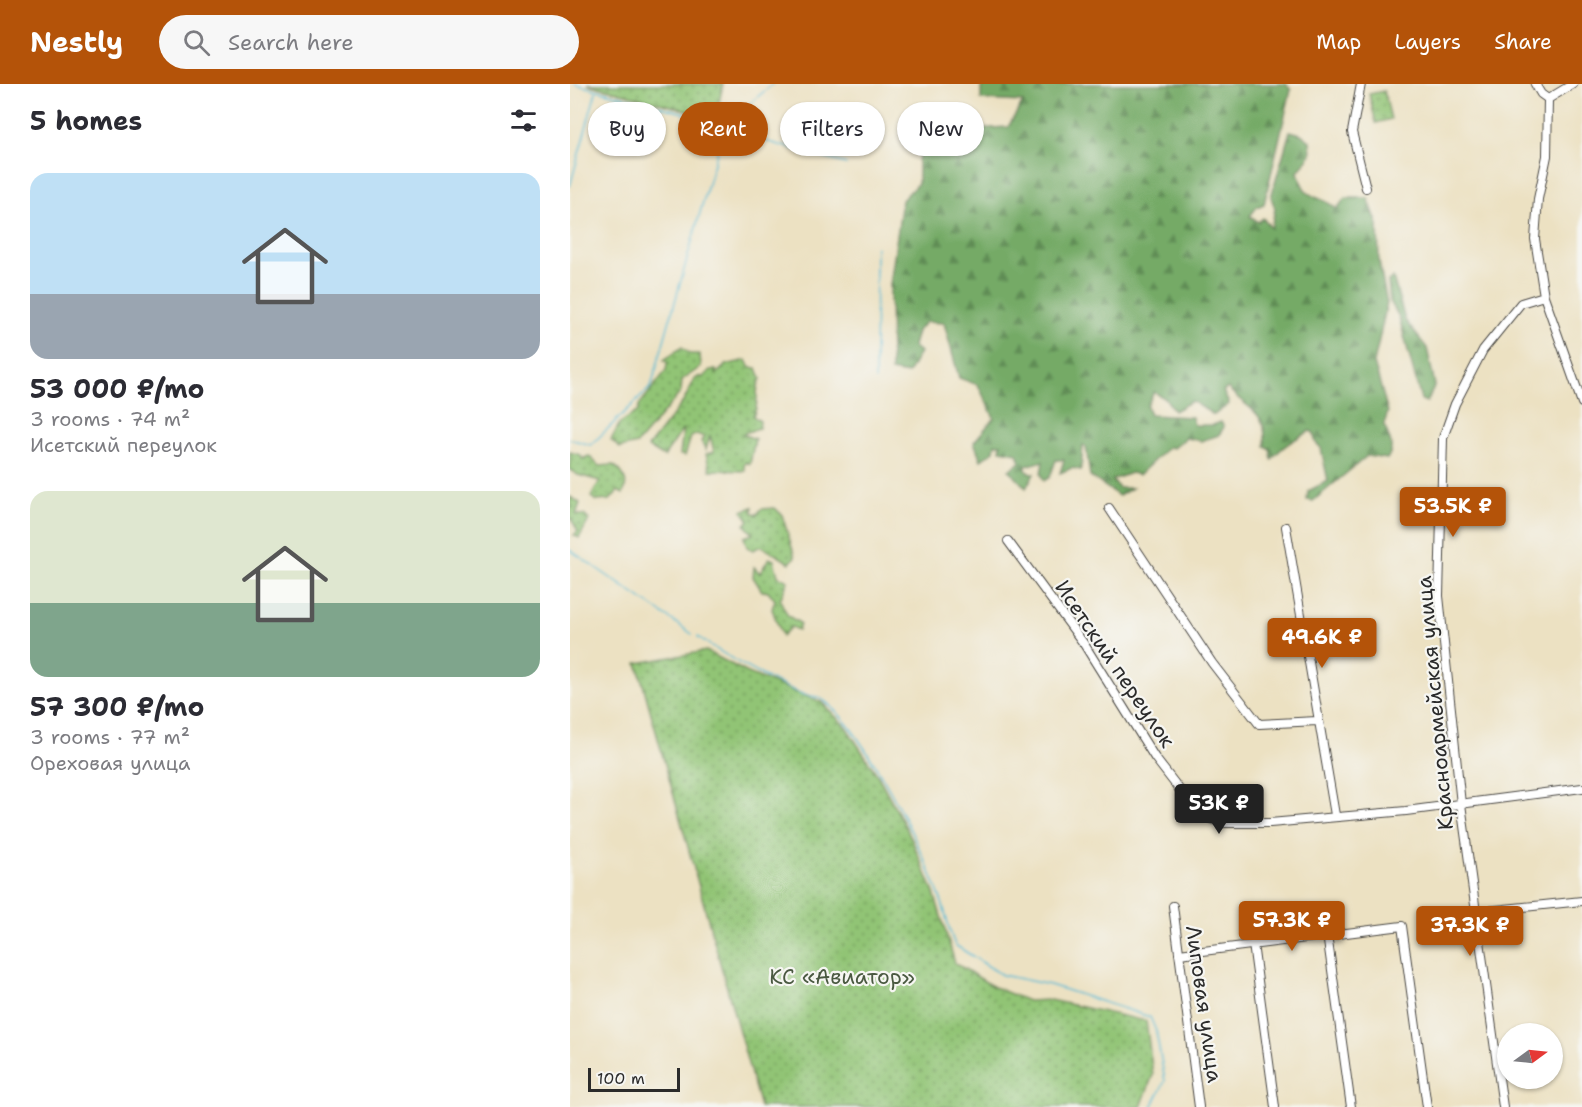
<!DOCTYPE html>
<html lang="en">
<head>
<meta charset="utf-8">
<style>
  :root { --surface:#fff; --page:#f7f7f7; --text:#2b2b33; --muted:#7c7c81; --accent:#b45309 }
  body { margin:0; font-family:"Shantell Sans",sans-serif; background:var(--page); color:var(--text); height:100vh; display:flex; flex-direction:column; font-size:22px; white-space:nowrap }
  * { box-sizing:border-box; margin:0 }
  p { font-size:20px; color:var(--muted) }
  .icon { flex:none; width:33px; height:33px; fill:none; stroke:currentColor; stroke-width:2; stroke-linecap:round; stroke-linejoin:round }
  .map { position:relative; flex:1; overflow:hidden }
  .drawer { display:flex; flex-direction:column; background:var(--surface); width:570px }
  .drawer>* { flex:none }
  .top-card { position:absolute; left:18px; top:18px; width:570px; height:54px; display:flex; gap:12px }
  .needle { width:39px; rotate:75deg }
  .buttons { position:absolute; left:927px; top:939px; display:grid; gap:12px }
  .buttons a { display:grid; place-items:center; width:66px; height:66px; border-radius:50%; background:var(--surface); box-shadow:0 2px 4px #0004; font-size:30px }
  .scale { position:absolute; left:18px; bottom:15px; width:92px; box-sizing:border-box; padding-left:6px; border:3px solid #2b2b2b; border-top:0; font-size:16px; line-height:21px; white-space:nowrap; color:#2b2b2b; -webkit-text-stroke:4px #f6f6f2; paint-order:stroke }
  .price { position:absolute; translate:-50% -51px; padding:0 14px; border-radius:6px; background:var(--accent); color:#fff; font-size:20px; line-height:39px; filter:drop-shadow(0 2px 3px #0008) }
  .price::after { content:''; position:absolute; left:50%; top:36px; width:18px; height:14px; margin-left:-9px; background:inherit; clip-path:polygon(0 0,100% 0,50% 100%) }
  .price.active { background:#222; color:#fff }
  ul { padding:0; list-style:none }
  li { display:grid; align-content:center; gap:12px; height:318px; padding:0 30px }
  li span { display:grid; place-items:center; height:186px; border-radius:18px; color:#555 }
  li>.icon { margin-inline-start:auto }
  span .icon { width:108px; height:108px; fill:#fffc; stroke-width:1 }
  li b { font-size:26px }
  h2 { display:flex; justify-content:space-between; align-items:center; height:72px; padding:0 30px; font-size:26px }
  .tag { padding:0 21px; border-radius:27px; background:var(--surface); box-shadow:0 2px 4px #0004; font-size:21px; line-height:54px }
  .tag.active { background:var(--accent); color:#fff }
  header { display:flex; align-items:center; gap:36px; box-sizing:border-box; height:84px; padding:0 30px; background:var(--accent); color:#fff }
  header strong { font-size:28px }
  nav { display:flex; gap:33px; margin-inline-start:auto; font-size:21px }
  .search { width:420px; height:54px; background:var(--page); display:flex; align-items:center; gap:15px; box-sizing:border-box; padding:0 21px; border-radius:33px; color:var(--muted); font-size:22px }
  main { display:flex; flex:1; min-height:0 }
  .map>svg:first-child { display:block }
  .grass { fill:url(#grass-dots); stroke:#5e7850; stroke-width:1.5 }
  .forest { fill:url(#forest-firs); stroke:#506a48; stroke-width:1.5 }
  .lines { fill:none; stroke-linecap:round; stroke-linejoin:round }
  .stream { stroke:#56bad5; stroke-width:1.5 }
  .minor-casing { stroke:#484642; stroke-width:10 }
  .minor { stroke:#fff; stroke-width:8 }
  .labels { text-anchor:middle; stroke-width:4.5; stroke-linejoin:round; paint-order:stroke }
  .street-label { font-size:21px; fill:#2b2b2b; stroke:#f6f6f2 }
  .park-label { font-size:21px; fill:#4a5941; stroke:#f6f6f2 }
</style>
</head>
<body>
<header>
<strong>Nestly</strong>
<div class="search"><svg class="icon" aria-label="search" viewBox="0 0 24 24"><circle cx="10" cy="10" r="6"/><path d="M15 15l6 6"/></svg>Search here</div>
<nav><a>Map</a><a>Layers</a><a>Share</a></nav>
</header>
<main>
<section class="drawer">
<h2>5 homes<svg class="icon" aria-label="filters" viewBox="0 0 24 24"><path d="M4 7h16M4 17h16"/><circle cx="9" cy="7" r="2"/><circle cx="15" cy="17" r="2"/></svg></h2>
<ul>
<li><span style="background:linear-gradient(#bfe0f5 65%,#9aa5b1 0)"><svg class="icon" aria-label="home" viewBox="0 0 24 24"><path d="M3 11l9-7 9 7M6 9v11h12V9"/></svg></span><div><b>53 000 ₽/mo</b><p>3 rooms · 74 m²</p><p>Исетский переулок</p></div></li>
<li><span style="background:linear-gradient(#dfe7d0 60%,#7fa58c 0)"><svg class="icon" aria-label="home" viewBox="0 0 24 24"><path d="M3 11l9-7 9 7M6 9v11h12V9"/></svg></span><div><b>57 300 ₽/mo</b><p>3 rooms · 77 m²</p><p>Ореховая улица</p></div></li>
</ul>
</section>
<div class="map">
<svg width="1012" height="1023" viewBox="0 0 1012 1023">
  <defs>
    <pattern id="grass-dots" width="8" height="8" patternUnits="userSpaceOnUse" patternTransform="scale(1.5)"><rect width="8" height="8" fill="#91c475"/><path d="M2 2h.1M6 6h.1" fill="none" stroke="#779f60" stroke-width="1.8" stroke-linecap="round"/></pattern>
    <pattern id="forest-firs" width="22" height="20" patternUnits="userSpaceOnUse" patternTransform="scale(1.5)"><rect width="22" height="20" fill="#74aa66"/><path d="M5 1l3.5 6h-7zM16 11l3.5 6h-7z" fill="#5f8b54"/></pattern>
  </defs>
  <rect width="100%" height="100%" fill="#f6f6f2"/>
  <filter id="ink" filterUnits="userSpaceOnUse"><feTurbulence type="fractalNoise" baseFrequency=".0167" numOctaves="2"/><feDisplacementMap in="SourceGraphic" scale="12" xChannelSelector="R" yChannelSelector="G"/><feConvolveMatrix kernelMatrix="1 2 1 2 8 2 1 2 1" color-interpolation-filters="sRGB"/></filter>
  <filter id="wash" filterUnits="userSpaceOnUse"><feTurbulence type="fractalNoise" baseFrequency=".008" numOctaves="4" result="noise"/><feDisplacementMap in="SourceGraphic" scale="24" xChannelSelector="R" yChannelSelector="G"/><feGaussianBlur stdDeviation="1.35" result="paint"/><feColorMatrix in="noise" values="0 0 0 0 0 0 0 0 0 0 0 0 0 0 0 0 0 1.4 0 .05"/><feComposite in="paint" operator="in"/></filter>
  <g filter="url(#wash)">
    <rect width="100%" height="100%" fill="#ece1c2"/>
    <path class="grass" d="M17,0H153L146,34Z
      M814,7L821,35L806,39L799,10Z
      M112,263L120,270H130L131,283L112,296L111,308L67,360L50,364L41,356L50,339L68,327L69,321L96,287L97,278L94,276Z
      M176,276L180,284H187L191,295C183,306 191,320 183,332L190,337L189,344L172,350L185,355L180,380L176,378L174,381L175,387L140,386L136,370L144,368L140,351L136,366L131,357L134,353L127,350L121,353L115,372L110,371L113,345L94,373L78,363L113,318L125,295L130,292L132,294L140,286H146V290L156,281Z
      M0,368L11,371L12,375L19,372L29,382L43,381C54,388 59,398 53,410L48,407L40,416L27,417L21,413L30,397L8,391L0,386Z
      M0,413L10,419L6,431H14L19,436L9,454L4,451L8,447L0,433Z
      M183,423L182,428L187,431L191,425L205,424L212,431L225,473L220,479L191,462L183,466L177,463L174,453L183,450L175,441L179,436L172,427Z
      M199,474L204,476L208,492L218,497L210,516L218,532L230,539L228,546L221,543L212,552L202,525L205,516L199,508L192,507L183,493L184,483L190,489Z
      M136,567L178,589L251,618L276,643L308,692L339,749L364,809L385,879L424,903L458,917L480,916L576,937L583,991L571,1023H190L67,579Z"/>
    <path class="forest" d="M415,0H716L721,6L694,120L687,123L680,132L688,138L693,134L701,144L705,125L701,113L720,47L731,50L740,57L741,70L728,88C736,120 746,107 767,125L775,114H798L808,141L809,178L817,219L804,279L818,328L814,340C818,353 826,362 817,375L797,372L743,417L737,416L738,407L758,397L751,364L745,358L744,349L740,347C725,355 712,362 702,375L700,365L695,362C697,325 679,328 658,304L653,307L659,320L644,331L622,317L604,327L596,315L584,308L577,322L580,331L622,333L624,341H643L651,338L654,343L649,351L631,357L616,354L603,364L598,363L569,391L561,389L542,396L549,404H562L549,412L520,392L516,363L513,361L511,386L502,384L490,389L494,376H486L480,393L474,397L471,390L473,377L456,382V387L464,390L456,404L439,386L450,378L447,369L430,366L431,360H425L424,367L411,376L404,358L424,334L408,301L389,294L374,239L356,238L347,247L343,262L350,268L338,290L321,287L320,201L332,116L348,99V76L355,60L390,46L438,43L453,18L411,16V3Z
      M823,193L835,236L857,264L865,301L857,318L851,316L829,233L820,217L818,197Z"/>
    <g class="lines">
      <path class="stream" d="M5,0L155,40
        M153,45L276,80
        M0,102L26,8
        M305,296L306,163
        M0,355L21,361L81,303L155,40L203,0
        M0,466L122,550
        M128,553C161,576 195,594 232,610C238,612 245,612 250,614C292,639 352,766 370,813C376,828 378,845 385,861L432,891L480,901L580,933L586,947L595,997L582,1023"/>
    </g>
  </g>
  <g filter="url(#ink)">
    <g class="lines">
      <g class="minor-casing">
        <path id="minor" d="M791,0L782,48L796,104
          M965,0L971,10L978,15
          M1003,0L978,15L977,72L968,115L965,155L974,212L1012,319
          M539,424L642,579L689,640L747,637
          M716,443L765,731
          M438,457L514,560L585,674L609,705L630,728L641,735L653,739H700L836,727L1012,704
          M603,822L629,1023
          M906,828L1012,817
          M757,850L781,1023
          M683,860L705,1023
          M609,870L832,842L857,1023
          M933,1023L891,720L869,512L873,354L885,320L913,266L951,219L974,212"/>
      </g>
      <use href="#minor" class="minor"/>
    </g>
  </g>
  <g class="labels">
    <g class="street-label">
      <text transform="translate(545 580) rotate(56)" y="7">Исетский переулок</text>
      <text transform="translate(865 619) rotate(-95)" y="7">Красноармейская улица</text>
      <text transform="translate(634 920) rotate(82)" y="7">Липовая улица</text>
    </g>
    <g class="park-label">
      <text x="272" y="900">КС «Авиатор»</text>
    </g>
  </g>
</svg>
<div class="buttons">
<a><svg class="needle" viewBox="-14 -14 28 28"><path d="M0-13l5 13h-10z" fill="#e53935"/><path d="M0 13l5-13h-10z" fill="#7c7c81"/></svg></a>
</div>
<div class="scale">100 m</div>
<b class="price" style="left:883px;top:454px">53.5K ₽</b>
<b class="price" style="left:752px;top:585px">49.6K ₽</b>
<b class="price active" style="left:649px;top:751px">53K ₽</b>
<b class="price" style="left:722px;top:868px">57.3K ₽</b>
<b class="price" style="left:900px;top:873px">37.3K ₽</b>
<div class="top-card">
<a class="tag">Buy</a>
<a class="tag active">Rent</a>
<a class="tag">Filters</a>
<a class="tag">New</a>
</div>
</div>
</main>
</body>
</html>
